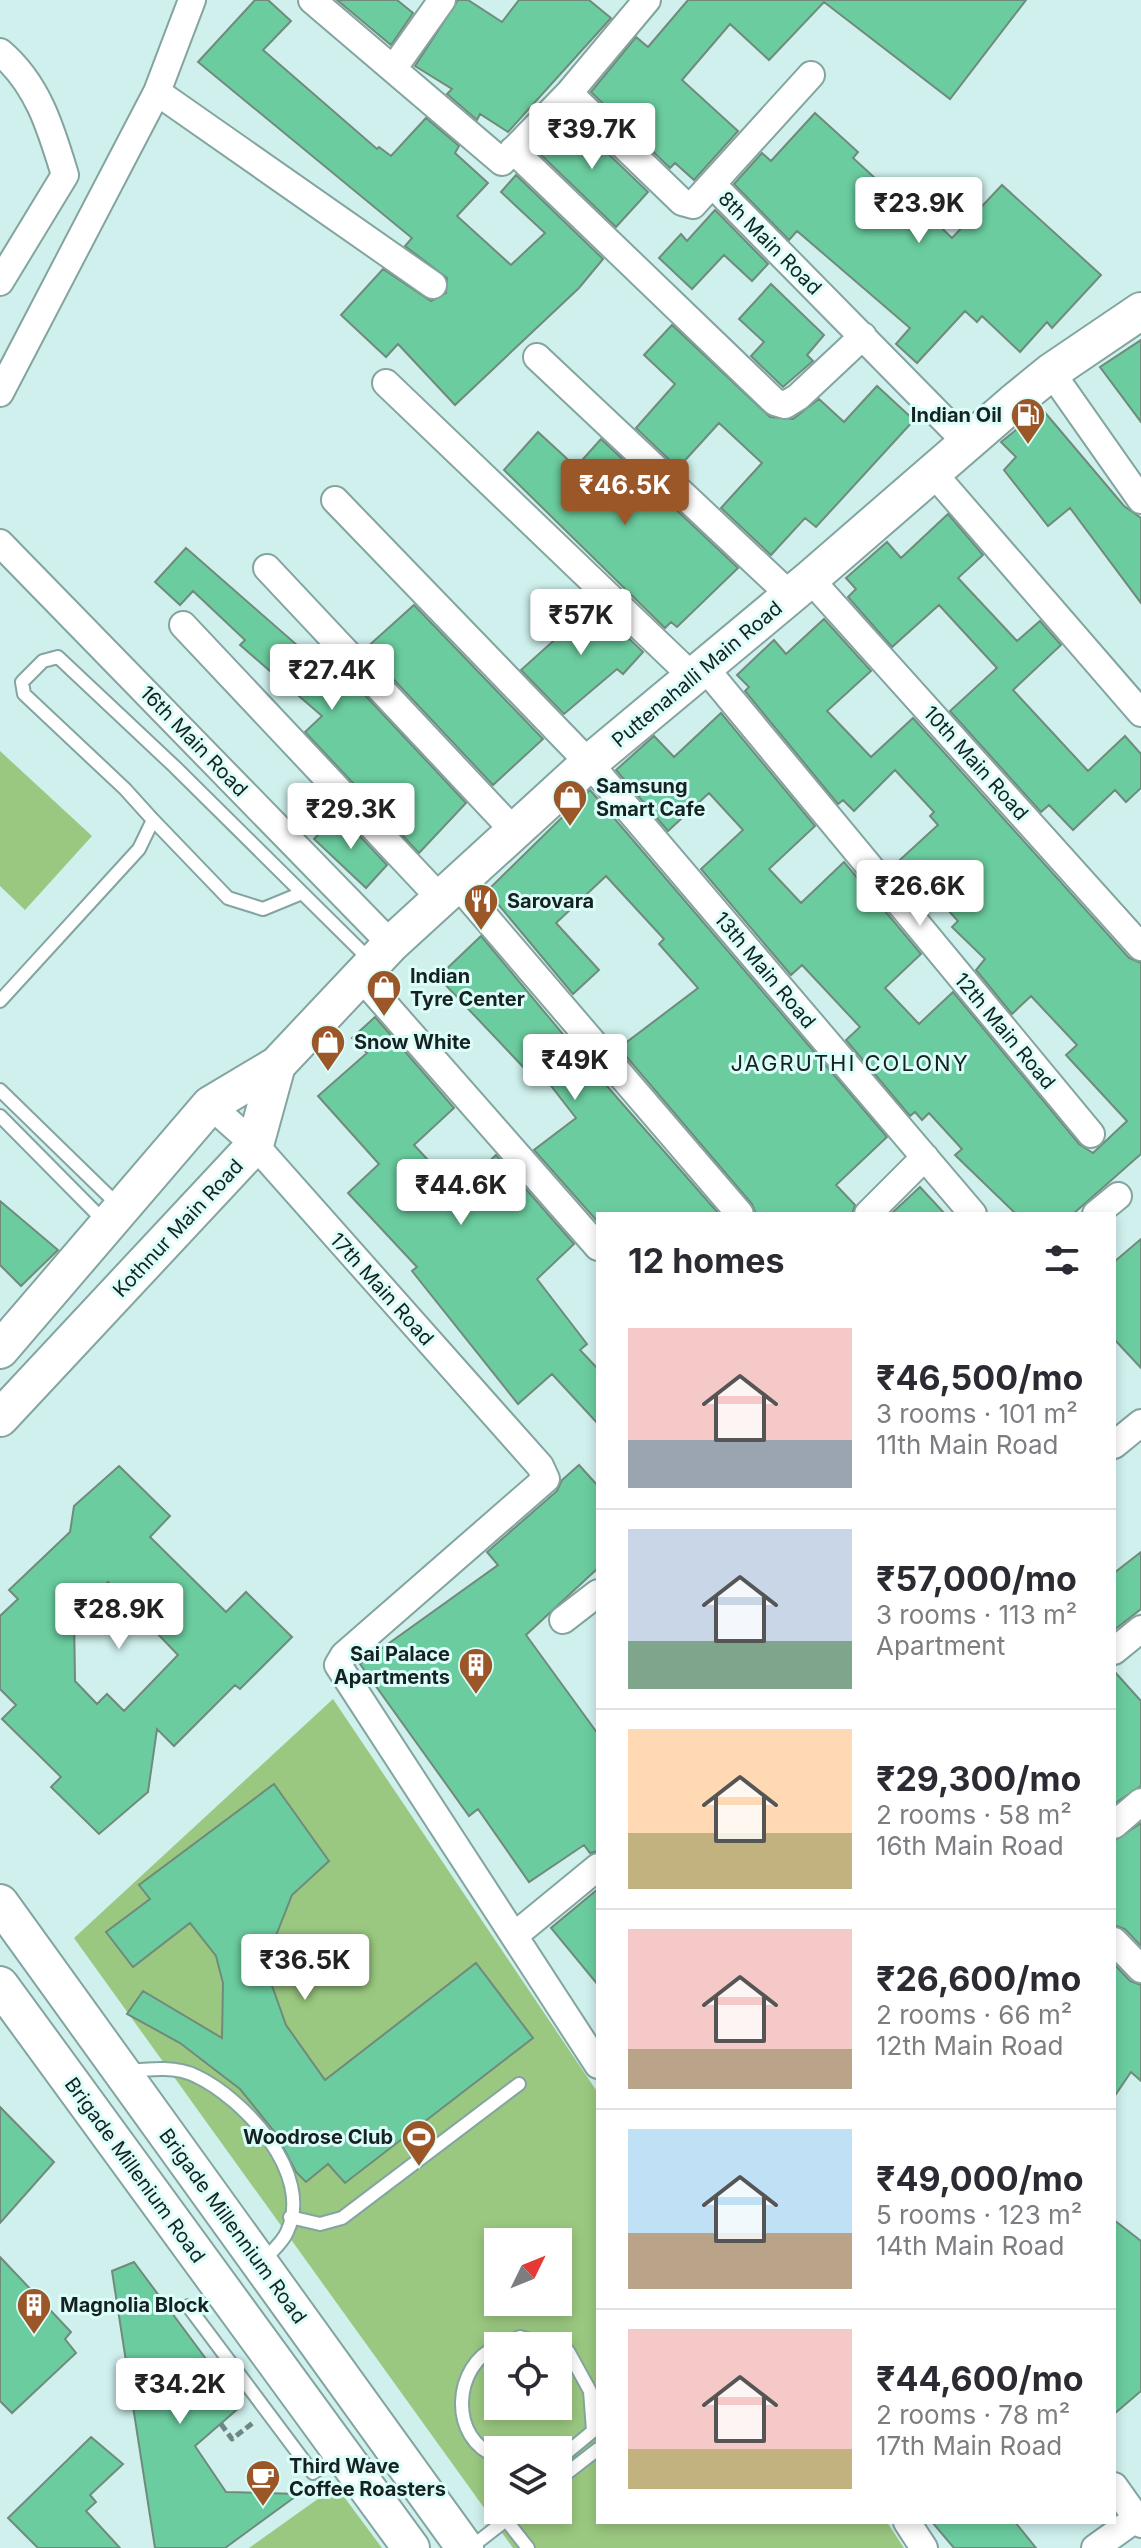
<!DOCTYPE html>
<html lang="en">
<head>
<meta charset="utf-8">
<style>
  :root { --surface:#fff; --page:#f7f7f7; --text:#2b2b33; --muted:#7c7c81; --line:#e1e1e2; --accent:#9b5728 }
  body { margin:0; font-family:Inter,sans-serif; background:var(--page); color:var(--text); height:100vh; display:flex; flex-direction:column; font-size:30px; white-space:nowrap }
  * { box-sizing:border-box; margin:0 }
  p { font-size:26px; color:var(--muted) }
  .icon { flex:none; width:44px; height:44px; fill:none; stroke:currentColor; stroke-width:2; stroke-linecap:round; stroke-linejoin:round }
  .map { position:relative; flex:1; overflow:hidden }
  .side { position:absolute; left:596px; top:1212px; width:520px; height:1312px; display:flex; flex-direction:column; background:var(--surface); border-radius:0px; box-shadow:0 4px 12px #0003 }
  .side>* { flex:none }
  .needle { width:52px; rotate:47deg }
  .fabs { position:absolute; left:484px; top:2228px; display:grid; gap:16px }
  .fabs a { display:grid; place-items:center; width:88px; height:88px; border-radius:0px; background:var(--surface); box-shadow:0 4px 12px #0003; font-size:40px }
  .price { position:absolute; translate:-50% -68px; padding:0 18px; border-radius:8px; background:#fff; color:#222; font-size:26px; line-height:52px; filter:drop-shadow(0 2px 4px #0008) }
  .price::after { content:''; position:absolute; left:50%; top:48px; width:24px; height:18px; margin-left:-12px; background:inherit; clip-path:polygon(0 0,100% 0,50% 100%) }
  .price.active { background:var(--accent); color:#fff }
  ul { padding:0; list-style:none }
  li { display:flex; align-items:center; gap:24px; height:200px; padding:0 32px }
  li+li { border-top:2px solid var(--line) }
  li span { display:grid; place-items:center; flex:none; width:224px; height:160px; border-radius:0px; color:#555 }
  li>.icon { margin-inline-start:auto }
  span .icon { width:96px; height:96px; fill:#fffc; stroke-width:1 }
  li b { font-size:34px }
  h2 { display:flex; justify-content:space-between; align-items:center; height:96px; padding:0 32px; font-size:34px }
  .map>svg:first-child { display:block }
  .green { fill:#9bc880; fill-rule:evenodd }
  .building { fill:#6bcd9f; stroke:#708a7c; stroke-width:2; fill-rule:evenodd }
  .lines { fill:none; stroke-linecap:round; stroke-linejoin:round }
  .lane-casing { stroke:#84a4a0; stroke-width:16 }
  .street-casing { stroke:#84a4a0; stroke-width:30 }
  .secondary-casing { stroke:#84a4a0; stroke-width:40 }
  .path { stroke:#6f8684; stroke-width:5; stroke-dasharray:8 4; stroke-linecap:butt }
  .lane { stroke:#fff; stroke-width:12 }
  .street { stroke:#fff; stroke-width:26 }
  .secondary { stroke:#fff; stroke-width:36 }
  .labels { text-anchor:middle; stroke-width:6; stroke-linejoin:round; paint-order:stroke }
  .street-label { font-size:20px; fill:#152221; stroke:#dcfefa }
  .poi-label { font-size:20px; font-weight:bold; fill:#152221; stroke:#dcfefa; text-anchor:start }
  .neighbourhood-label { font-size:22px; letter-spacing:2px; fill:#152221; stroke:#dcfefa }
</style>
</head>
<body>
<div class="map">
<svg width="1141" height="2548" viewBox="0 0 1141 2548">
  <rect width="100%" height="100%" fill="#cff0ed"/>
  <path class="green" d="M0,751L92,836L25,910L0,886Z
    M333,1699L598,2093V2522H887L904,2548H513L74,1938ZM498,2242H558V2302H498ZM498,2346H558V2406H498ZM498,2450H558V2510H498Z
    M336,2486L382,2548H249Z"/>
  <path class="building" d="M255,0H268L291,21L263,50L377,149L379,147L391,156L426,118L459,146L455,153L488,183L457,216L511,265L545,233L501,192L516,175L603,259L579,288L455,405L398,344L386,357L341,315L383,269L431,301L446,293L447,278L405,246L412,238L198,62Z
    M337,0H397L413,13L391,45Z
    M458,0H468L502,22L519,0H589L611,18L508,132L480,114L477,120L447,94L452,89L415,66Z
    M688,0H1026L950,99L824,2L769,60L730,24L682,80L738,131L694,180L675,163L670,168L591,92L636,37L648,47Z
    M815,113L858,152L853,158L923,222L929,216L952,238L1002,185L1101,275L1052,328L1047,322L1020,352L982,316L977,322L965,311L917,363L896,344L910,328L797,231L789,240L734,184L762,153L771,161Z
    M569,116L648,192L616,227L536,150Z
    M715,210L768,264L752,281L724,255L692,289L659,258L681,234L687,241Z
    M771,284L824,335L807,355L813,361L783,387L751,356L764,342L739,319Z
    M672,325L770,417L793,419L819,399L844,422L877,386L914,420L816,527L805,518L771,555L721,508L762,463L719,423L678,468L636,428L675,384L644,355Z
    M1141,340V422L1100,367Z
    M1042,409L1124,506L1141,518V603L1070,508L1048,526L1004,470L1016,457L1001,442Z
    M538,432L576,467L601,439L738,568L677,627L671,622L665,628L504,470Z
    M948,514L983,555L958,578L1017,641L1040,621L1061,645L1013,690L1088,771L1125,736L1141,754V788L1126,802L1115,790L1073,830L1049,805L1041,812L950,711L997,668L939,605L892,647L848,597L856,589L846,578L887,542L901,558Z
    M186,548L322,667L331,659L466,803L419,853L305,732L322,716L240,645L245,640L193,591L180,605L155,582Z
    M586,597L643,652L623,674L617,669L564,714L521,670L570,626L564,620Z
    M414,605L543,739L493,785L365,649Z
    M824,619L871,671L827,711L871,757L913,718L1129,958L1141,963V1154L1073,1214H1016L955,1155L962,1149L929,1113L922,1120L915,1112L910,1116L846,1040L860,1027L802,965L791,975L701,869L743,830L709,793L668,831L616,770L654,736L674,757L721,713L815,826L769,869L801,903L844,862L921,954L885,988L919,1024L953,992L1079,1144L1093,1153L1127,1121L1066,1055L1077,1045L1031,996L1012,1014L976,970L985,959L952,927L958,921L926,886L915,896L891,868L938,825L930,816L934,812L895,770L854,811L843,800L838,804L745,691L749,687L737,675L774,640L786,654Z
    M590,790L887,1137L836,1185L855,1205L852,1214H756L752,1204L619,1048L698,988L659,944L664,939L606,876L556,923L599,970L573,994L487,891Z
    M338,813L387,865L366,888L314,839Z
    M481,936L592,1069L719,1214H598V1222L534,1150L576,1118L534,1064L527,1071L438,977Z
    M375,1017L454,1108L414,1145L457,1191L496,1155L574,1244L537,1279L587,1344L580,1350L598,1369V1424L552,1374L518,1404L412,1271L417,1267L348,1193L379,1164L318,1096L367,1053L352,1038Z
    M920,1187L945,1214H891Z
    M0,1201L58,1250L21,1286L0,1265Z
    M1141,1239V1368L1114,1339V1262Z
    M579,1465L598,1486V1568L526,1635L598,1734V1851L590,1853L584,1845L529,1882L478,1809L469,1816L360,1664L498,1565L487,1552L557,1491L562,1480Z
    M119,1466L170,1516L150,1537L226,1612L246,1592L292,1637L240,1689L235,1685L174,1746L157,1729L148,1792L99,1834L51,1787L61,1777L2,1719L16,1705L0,1689V1616L18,1599L9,1590L70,1532L74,1506ZM108,1582L178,1655L124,1711L107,1694L97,1704L75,1681L74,1616Z
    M1141,1552V1609L1114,1630V1573Z
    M1114,1671L1141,1701V1786L1114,1804Z
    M274,1784L329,1861L292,1895L277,1933L270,1980L286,2025L325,2080L476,1963L533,2038L345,2183L328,2164L306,2182L296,2172L277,2135L240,2089L180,2043L127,2014L143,1991L222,2038L223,1983L216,1956L190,1923L133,1967L106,1932L150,1899L139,1885Z
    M1141,1823V1946L1125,1929L1114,1925V1841Z
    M598,1889V1985L551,1928Z
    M1114,1964L1130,1981L1141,1985V2081L1131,2072L1114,2097Z
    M0,2107L54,2162L0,2223Z
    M1114,2220L1141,2241V2391L1114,2414Z
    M0,2257L71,2332L65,2339L76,2353L12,2413L0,2401Z
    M134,2262L241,2406L195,2446L226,2492L299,2494L225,2548H155L112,2271Z
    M91,2437L123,2464L90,2495L96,2502L86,2511L120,2548H38L8,2518Z
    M932,2522H1015L1036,2548H954Z"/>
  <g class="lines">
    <g class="lane-casing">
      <path id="lane" d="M153,820L228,898L263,909L302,893
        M0,1001L139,849L153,820L125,789L24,694L22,682L43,661L58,657L175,767L371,961
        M0,1090L118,1205
        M0,1116L105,1222
        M129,2071C150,2069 176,2066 196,2076C243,2098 315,2174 287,2232C283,2242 271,2252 264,2260
        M290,2217L320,2224L342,2218L519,2084
        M188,2306L313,2473L339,2454
        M498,2346C452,2365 448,2440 498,2457
        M499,2346L520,2337L550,2346
        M558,2348L568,2351L590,2391L593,2431L558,2460
        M558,2480L598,2449
        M520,2510L506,2520L528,2548
        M470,2548L506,2520"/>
    </g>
    <g class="street-casing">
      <path id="street" d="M312,0L502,162L569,93L647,0
        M0,52C38,84 51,129 65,175L0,282
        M393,69L442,0
        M157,92L433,285
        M569,93L682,202L693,205L712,184L967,443
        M513,150L775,402L785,405L798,397L863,336
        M712,184L811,75
        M537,357L791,596
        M1051,372L1141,500
        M386,383L694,678
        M0,393L157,92L192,0
        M934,474L1141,713
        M335,500L589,763L973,1214
        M0,543L391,944
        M267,568L514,831
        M810,579L1141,947
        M183,625L440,898
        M705,668L1091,1134
        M457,884L740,1214
        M360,976L598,1247
        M210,1105L255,1145L540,1466L546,1479L344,1655L338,1665L598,2065
        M868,1214L925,1157
        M1096,1214L1118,1196
        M1114,1445L1141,1423
        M563,1620L598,1593
        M1114,1651L1141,1629
        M1114,1825L1141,1802
        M514,1936L598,1867
        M1114,1941L1141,1969
        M1114,2486L1141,2524
        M907,2522L924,2548
        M1095,2548L1141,2515"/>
    </g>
    <g class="secondary-casing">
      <path id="secondary" d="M0,1350L210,1105L277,1065L391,944L589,763L810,579L1013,403L1051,372L1141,311
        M0,1418L255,1145L277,1065
        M0,1903L465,2548
        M0,1985L411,2548"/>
    </g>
    <path class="path" d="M221,2424L232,2439L254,2422"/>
    <use href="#lane" class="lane"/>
    <use href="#street" class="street"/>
    <use href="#secondary" class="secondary"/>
  </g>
  <defs>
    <g id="fuel-pin" transform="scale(1.8)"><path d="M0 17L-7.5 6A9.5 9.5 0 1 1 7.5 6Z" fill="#9b5728" stroke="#dcfefa"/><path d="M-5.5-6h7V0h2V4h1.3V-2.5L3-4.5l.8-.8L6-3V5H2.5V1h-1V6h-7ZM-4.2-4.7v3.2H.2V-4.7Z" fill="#fff"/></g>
    <g id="shop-pin" transform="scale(1.8)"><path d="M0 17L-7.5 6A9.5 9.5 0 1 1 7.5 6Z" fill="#9b5728" stroke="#dcfefa"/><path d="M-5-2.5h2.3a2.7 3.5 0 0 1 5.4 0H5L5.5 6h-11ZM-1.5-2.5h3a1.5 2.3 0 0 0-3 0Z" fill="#fff"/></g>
    <g id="restaurant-pin" transform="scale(1.8)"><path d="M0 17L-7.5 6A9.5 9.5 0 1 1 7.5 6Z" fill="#9b5728" stroke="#dcfefa"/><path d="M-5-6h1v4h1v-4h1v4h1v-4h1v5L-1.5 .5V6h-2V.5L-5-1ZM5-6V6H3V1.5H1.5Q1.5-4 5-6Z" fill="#fff"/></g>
    <g id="building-pin" transform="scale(1.8)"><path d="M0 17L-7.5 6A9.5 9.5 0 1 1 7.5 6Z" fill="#9b5728" stroke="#dcfefa"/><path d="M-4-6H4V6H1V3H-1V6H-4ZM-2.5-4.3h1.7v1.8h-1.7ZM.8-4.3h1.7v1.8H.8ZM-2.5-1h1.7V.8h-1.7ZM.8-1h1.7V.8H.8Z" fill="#fff"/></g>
    <g id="stadium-pin" transform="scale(1.8)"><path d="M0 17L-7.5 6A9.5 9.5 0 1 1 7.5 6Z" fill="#9b5728" stroke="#dcfefa"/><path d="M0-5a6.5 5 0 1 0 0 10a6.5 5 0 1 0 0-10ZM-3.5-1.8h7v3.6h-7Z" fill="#fff"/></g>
    <g id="cafe-pin" transform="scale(1.8)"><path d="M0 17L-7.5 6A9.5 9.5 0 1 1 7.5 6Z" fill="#9b5728" stroke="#dcfefa"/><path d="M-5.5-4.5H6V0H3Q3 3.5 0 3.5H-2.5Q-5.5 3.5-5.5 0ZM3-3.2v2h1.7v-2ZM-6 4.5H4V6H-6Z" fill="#fff"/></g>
  </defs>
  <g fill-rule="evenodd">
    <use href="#fuel-pin" x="1028" y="415"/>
    <use href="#shop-pin" x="570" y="797"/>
    <use href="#restaurant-pin" x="481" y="901"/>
    <use href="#shop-pin" x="384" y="987"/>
    <use href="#shop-pin" x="328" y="1042"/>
    <use href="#building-pin" x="476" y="1665"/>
    <use href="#stadium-pin" x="419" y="2137"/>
    <use href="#building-pin" x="34" y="2305"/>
    <use href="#cafe-pin" x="263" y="2477"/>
  </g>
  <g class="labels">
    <g class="street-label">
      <text transform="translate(770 243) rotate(45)" y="7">8th Main Road</text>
      <text transform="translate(697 674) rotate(-40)" y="7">Puttenahalli Main Road</text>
      <text transform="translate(194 741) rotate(46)" y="7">16th Main Road</text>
      <text transform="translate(976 763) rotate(48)" y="7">10th Main Road</text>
      <text transform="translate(765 970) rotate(50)" y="7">13th Main Road</text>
      <text transform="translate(1005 1031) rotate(50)" y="7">12th Main Road</text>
      <text transform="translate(178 1228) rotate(-47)" y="7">Kothnur Main Road</text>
      <text transform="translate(382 1289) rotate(48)" y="7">17th Main Road</text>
      <text transform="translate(135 2170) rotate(54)" y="7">Brigade Millenium Road</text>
      <text transform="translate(233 2226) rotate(54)" y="7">Brigade Millennium Road</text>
    </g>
    <g class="poi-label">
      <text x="1002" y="422" text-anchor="end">Indian Oil</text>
      <text x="596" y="793">Samsung<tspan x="596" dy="23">Smart Cafe</tspan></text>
      <text x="507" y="908">Sarovara</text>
      <text x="410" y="983">Indian<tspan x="410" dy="23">Tyre Center</tspan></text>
      <text x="354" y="1049">Snow White</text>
      <text x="450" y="1661" text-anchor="end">Sai Palace<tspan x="450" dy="23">Apartments</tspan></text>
      <text x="393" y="2144" text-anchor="end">Woodrose Club</text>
      <text x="60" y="2312">Magnolia Block</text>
      <text x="289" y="2473">Third Wave<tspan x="289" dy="23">Coffee Roasters</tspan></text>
    </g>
    <g class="neighbourhood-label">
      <text x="850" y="1071">JAGRUTHI COLONY</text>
    </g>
  </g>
</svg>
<div class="fabs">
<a><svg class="needle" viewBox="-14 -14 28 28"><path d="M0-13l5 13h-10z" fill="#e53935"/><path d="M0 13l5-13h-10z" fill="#7c7c81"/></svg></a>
<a><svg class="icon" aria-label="locate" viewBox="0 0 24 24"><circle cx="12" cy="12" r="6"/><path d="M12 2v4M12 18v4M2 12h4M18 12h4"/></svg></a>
<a><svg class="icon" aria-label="layers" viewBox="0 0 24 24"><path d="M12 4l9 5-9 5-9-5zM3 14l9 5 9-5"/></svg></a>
</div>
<b class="price" style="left:592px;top:171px">₹39.7K</b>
<b class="price" style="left:919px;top:245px">₹23.9K</b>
<b class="price active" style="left:625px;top:527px">₹46.5K</b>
<b class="price" style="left:581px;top:657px">₹57K</b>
<b class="price" style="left:332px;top:712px">₹27.4K</b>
<b class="price" style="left:351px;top:851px">₹29.3K</b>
<b class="price" style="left:920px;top:928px">₹26.6K</b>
<b class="price" style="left:575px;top:1102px">₹49K</b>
<b class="price" style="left:461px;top:1227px">₹44.6K</b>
<b class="price" style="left:119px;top:1651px">₹28.9K</b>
<b class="price" style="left:305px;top:2002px">₹36.5K</b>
<b class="price" style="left:180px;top:2426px">₹34.2K</b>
<section class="side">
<h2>12 homes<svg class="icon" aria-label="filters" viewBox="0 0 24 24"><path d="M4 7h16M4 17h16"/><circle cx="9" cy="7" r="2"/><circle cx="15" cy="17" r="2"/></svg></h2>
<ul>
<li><span style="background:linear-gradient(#f6c9c9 70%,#9aa5b1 0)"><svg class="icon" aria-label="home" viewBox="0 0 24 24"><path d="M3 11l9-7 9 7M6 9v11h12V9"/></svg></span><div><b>₹46,500/mo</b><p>3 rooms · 101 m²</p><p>11th Main Road</p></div></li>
<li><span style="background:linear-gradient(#c9d6e8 70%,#7fa58c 0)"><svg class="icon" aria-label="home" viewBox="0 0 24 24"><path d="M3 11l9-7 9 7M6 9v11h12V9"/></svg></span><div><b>₹57,000/mo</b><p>3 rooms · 113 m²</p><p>Apartment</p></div></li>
<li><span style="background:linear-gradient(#ffd9b3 65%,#c2b280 0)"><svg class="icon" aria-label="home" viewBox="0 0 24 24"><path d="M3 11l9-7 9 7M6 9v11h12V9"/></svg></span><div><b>₹29,300/mo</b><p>2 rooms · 58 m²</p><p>16th Main Road</p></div></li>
<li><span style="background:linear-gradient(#f6c9c9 75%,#b9a48a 0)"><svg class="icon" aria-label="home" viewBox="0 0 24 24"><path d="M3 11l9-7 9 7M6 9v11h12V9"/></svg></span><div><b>₹26,600/mo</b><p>2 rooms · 66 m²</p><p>12th Main Road</p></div></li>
<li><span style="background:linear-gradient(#bfe0f5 65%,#b9a48a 0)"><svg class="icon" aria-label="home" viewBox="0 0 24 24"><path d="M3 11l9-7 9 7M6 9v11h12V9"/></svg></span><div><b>₹49,000/mo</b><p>5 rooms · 123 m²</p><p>14th Main Road</p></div></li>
<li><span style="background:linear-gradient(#f6c9c9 75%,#c2b280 0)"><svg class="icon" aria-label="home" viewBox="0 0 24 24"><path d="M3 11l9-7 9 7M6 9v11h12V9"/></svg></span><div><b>₹44,600/mo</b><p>2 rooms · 78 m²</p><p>17th Main Road</p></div></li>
</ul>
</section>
</div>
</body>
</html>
